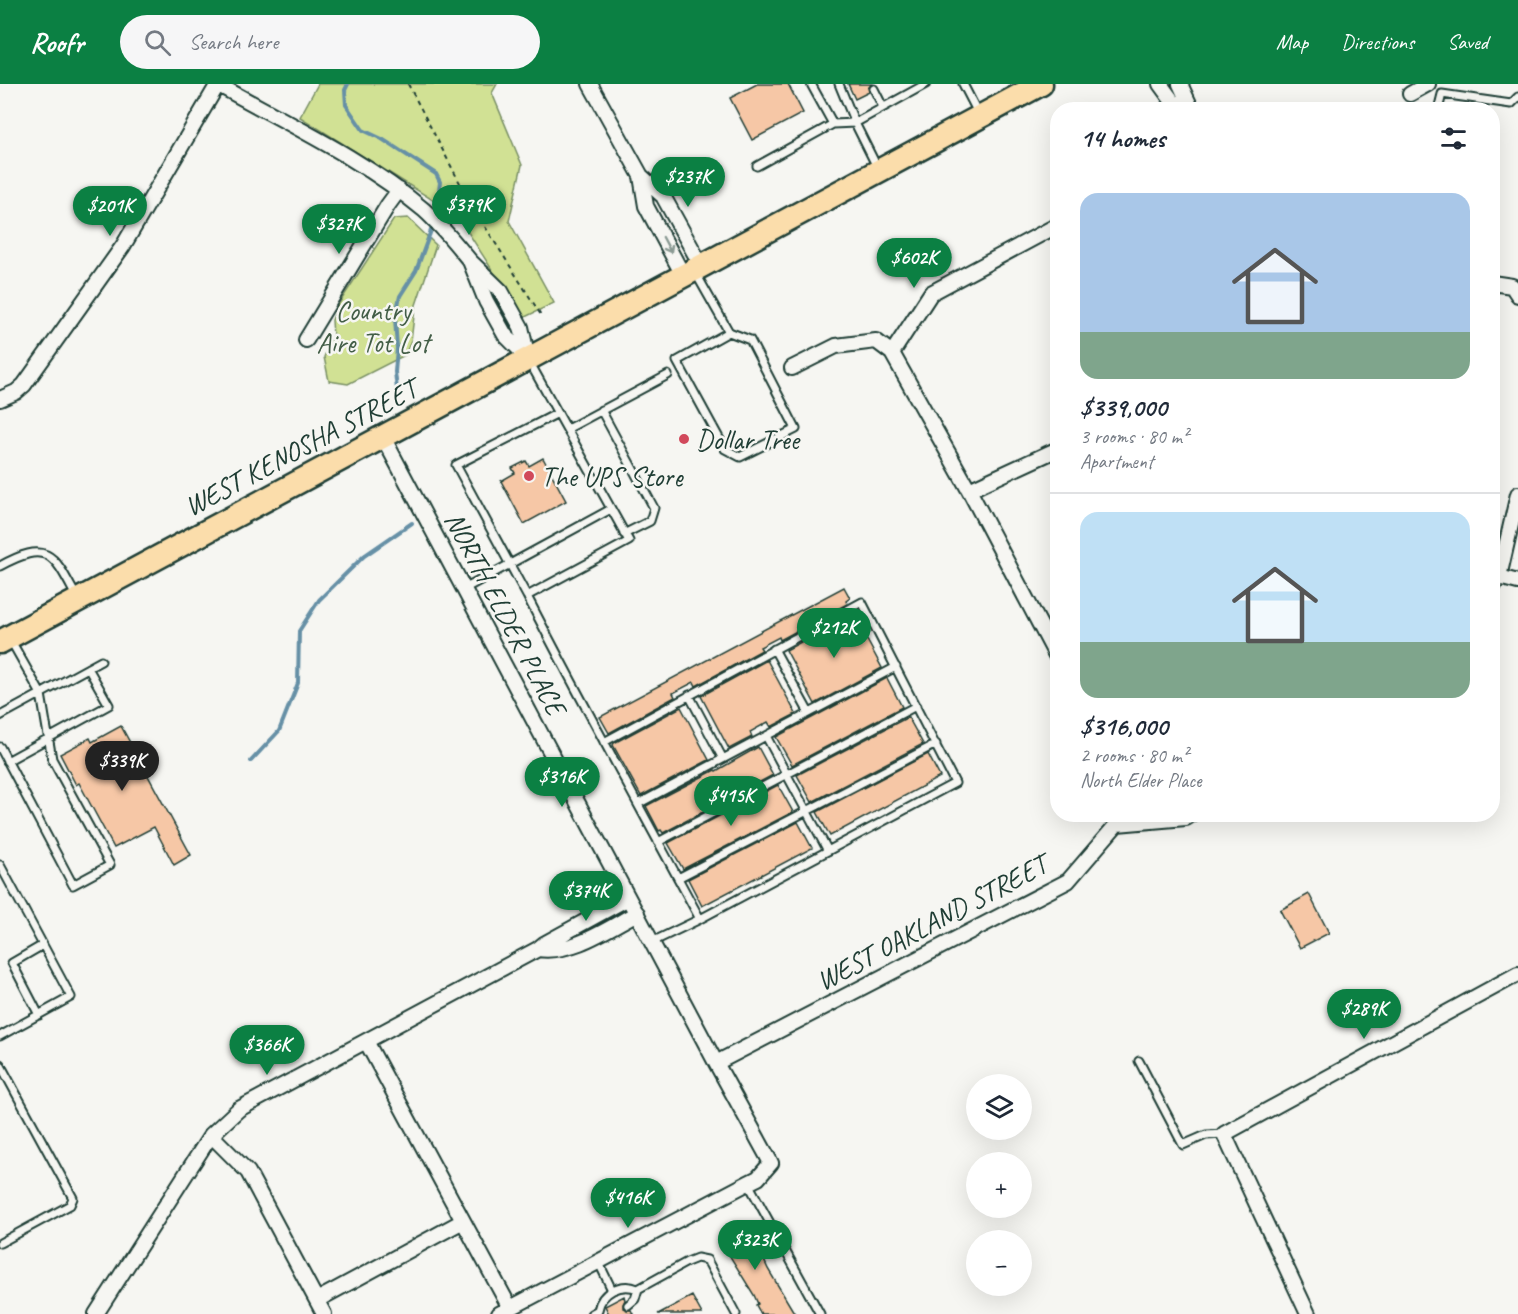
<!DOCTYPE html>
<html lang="en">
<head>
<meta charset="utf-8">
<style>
  :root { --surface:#fff; --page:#f6f6f7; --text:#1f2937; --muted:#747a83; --line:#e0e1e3; --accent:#0b8043 }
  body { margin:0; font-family:Caveat,sans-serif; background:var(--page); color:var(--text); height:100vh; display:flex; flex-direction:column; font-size:22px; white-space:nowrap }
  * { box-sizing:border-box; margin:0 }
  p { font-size:20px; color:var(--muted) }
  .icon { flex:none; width:33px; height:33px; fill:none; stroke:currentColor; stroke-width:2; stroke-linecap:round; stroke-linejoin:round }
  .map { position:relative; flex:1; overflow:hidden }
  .panel { position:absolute; left:1050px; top:18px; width:450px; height:720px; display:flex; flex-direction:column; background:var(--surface); border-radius:24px; box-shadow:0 6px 24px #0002 }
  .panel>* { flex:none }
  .controls { position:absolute; left:966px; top:990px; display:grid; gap:12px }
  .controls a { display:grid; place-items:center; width:66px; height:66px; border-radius:50%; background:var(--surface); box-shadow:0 6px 24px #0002; font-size:30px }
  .price { position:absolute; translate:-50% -51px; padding:0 14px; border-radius:21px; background:var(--accent); color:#fff; font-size:20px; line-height:39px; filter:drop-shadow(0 2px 3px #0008) }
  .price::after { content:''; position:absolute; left:50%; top:36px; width:18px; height:14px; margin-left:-9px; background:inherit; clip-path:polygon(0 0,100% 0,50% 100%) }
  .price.on { background:#222; color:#fff }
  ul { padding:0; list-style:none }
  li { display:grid; align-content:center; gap:12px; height:318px; padding:0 30px }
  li+li { border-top:2px solid var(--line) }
  li span { display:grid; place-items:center; height:186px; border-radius:18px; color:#555 }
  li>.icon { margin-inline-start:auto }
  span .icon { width:108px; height:108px; fill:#fffc; stroke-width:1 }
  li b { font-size:26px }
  h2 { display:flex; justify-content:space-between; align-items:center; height:72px; padding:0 30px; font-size:26px }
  header { display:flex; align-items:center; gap:36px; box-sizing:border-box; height:84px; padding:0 30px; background:var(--accent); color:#fff }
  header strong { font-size:28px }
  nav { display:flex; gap:33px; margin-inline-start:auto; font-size:21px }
  .search { width:420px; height:54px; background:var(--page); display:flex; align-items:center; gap:15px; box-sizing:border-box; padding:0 21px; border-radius:33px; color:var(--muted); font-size:22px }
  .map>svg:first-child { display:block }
  .green { fill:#d1e194; stroke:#788f64; stroke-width:1.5 }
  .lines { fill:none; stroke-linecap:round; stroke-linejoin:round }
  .stream { stroke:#6690a6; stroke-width:4 }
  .building { fill:#f6c7a6; stroke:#1f3d34; stroke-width:1.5 }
  .lane-casing { stroke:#1f3d34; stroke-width:11 }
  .street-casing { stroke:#1f3d34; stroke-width:18 }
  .primary-casing { stroke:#1f3d34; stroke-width:27 }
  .path { stroke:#1f3d34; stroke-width:2; stroke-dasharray:4.5 4.5; stroke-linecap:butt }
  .lane { stroke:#f6f6f2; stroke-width:7 }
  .street { stroke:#f6f6f2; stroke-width:14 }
  .primary { stroke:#fbddab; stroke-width:22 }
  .oneway { stroke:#8a9a93 }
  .poi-dot { fill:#d1495b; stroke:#f6f6f2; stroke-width:2 }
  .labels { text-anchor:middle; stroke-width:5; stroke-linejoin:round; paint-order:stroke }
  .park-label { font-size:28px; fill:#435e47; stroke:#f6f6f2 }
  .poi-label { font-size:28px; fill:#1f3d34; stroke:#f6f6f2; text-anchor:start }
  .street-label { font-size:28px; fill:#1f3d34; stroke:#f6f6f2 }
</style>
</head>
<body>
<header>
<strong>Roofr</strong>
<div class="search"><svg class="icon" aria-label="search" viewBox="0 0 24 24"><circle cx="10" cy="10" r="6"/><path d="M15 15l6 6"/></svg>Search here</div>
<nav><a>Map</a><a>Directions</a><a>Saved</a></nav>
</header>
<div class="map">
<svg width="1518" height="1230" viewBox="0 0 1518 1230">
  <rect width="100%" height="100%" fill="#f6f6f2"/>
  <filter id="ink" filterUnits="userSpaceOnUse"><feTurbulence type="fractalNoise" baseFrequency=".0167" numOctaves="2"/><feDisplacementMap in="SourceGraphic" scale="12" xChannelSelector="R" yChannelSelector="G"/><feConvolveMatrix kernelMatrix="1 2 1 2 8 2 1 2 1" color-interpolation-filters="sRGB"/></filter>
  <g filter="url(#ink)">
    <path class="green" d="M318,0H497L492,9L522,81L509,137L554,219L523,234L457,131L300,33Z
      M408,134L436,161L415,224L411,257L405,271L348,300L329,297L324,273L333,252L332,236L338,221L394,135Z"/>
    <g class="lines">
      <path class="stream" d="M348,0L345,6L346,21L363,46L382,55L436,90L440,98L436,134
        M398,314L395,288L397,264L395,234L400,212L416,187L433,141
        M251,677L279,647L298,599L299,547L319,516L364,472L412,439"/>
    </g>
    <path class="building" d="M757,0H788L803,29L752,56L730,14Z
      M848,0H872L868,4L869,8L855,15Z
      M543,374L566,417L524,440L501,397L515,389L512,384L526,377L529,382Z
      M844,503L850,514L846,517L847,520L780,556L779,553L760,563L762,566L696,602L694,598L673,609L675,613L609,649L600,633Z
      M853,530L882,584L815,620L786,566Z
      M767,576L796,630L771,643L768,638L750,648L752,653L729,665L701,612Z
      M887,594L902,623L792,681L776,653Z
      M681,623L709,676L641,712L613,661L614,659Z
      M908,633L923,660L812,718L797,691Z
      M121,642L191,771L174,781L154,743L114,764L79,699L76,701L60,670L90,654L92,658Z
      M758,663L773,691L663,749L661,746L659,747L646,722L715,686L716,687Z
      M928,670L940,693L830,752L817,728Z
      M778,701L793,728L683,785L668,759Z
      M798,738L812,764L702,822L688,795Z
      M1309,810L1329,849L1300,864L1280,826Z
      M743,1138L747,1147L749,1146L766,1175L764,1176L768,1185L795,1230H761L756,1221L758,1220L754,1211L731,1174L720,1151Z
      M624,1212L625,1216L623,1220V1224L627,1226H631L633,1230H609L605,1222Z
      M692,1212L702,1230H658Z"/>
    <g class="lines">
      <g class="lane-casing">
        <path id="lane" d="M811,0L833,40
          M963,0L979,31
          M874,5L883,23
          M1438,26L1442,10L1511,20L1518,13
          M757,82L833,40L855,39L839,0
          M878,85L855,39L926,0
          M695,188L729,248L677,277L725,365L740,373L796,345L750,256L729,248
          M530,279L629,457L527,512C583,621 642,727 700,835L955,699L862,518L604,658
          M601,326L654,424L650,437L624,450
          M567,345L668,291
          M0,482C49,455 54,471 77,514
          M464,505L611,425
          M527,512L456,381L558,329
          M774,565L809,629
          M689,611L723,675
          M0,632L101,577
          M766,652L828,767
          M0,663L73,801L110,781L52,675L41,610L10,555
          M7,677L109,621L88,584
          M638,720L896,583
          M658,758L916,622
          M0,781L71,913L0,952
          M678,794L936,660
          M652,858L700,835
          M39,931L12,879L43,861
          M1139,977L1183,1061L1206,1051L1224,1050
          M0,980L73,1114L70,1121L0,1159
          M748,1099L820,1230
          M599,1179L612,1206
          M628,1221L635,1215L638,1205
          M591,1230L598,1226C601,1208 621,1198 638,1205L687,1178L697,1174L707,1176L736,1230"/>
      </g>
      <g class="street-casing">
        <path id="street" d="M217,0C286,39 364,75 424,126C441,141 456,160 470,177
          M590,0L641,92L663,112L701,181
          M1160,0L1179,26
          M1180,0L1192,26
          M1410,10L1428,0
          M641,92L646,122L683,191
          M470,177L501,207L521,243L528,274L505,251L486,217Z
          M1492,199L1512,202L1518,211
          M306,256L388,121L399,106
          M892,269L969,406L1058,575
          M792,284L836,262L876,257L892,269L931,209L1058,141
          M0,315L16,308L24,301L123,162L218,0
          M383,353L716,979L771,1079L758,1094L748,1099L499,1230
          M969,406L1058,365
          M1499,493L1518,498
          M1492,504L1499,493L1518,410
          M538,865C573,870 607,845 637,829
          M366,957L510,1224
          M716,979L1068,797L1117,740L1186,734L1192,730
          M211,1051L248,1088L324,1230
          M317,1216L463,1137
          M96,1230L211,1051L239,1025L538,865L544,860L628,814
          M1308,1230L1224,1050L1518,890"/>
      </g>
      <g class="primary-casing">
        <path id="primary" d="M0,558L1041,0"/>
      </g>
      <path class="path" d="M408,0L472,122L541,231"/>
      <use href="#lane" class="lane"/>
      <use href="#street" class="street"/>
      <use href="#primary" class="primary"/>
    </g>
    <defs><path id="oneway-shaft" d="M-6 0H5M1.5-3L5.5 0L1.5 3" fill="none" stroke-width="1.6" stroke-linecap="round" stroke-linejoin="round" transform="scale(1.5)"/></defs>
    <use class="oneway" href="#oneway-shaft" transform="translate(667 161) rotate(62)"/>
  </g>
  <g class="poi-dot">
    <circle cx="684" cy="355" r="6"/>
    <circle cx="529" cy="392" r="6"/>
  </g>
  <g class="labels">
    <g class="park-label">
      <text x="373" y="236">Country<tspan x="373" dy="32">Aire Tot Lot</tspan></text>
    </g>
    <g class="poi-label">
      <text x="696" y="365">Dollar Tree</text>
      <text x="541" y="402">The UPS Store</text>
    </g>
    <g class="street-label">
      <text transform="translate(300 363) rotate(-28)" y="10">WEST KENOSHA STREET</text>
      <text transform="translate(506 529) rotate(62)" y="10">NORTH ELDER PLACE</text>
      <text transform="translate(931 838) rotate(-28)" y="10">WEST OAKLAND STREET</text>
    </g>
  </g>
</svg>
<div class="controls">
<a><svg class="icon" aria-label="layers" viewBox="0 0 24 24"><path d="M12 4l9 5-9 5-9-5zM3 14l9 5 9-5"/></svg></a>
<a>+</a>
<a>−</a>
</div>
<b class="price" style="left:688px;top:124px">$237K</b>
<b class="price" style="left:469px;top:152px">$379K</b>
<b class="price" style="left:110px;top:153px">$201K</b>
<b class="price" style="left:339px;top:171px">$327K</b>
<b class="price" style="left:914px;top:205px">$602K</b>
<b class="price" style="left:834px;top:575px">$212K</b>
<b class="price on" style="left:122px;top:708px">$339K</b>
<b class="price" style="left:562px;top:724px">$316K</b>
<b class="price" style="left:731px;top:743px">$415K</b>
<b class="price" style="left:586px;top:838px">$374K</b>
<b class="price" style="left:1364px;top:956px">$289K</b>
<b class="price" style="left:267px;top:992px">$366K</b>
<b class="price" style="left:628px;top:1145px">$416K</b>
<b class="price" style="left:755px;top:1187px">$323K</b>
<section class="panel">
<h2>14 homes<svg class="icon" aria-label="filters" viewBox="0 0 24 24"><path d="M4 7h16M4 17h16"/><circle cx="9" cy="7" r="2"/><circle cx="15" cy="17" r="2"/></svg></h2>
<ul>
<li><span style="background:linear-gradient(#a9c7e8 75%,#7fa58c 0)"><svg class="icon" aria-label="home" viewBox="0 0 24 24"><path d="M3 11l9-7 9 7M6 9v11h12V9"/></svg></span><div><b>$339,000</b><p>3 rooms · 80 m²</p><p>Apartment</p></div></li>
<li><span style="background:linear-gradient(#bfe0f5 70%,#7fa58c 0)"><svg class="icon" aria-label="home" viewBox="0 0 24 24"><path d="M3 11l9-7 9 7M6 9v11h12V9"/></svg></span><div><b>$316,000</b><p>2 rooms · 80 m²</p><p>North Elder Place</p></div></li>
</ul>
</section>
</div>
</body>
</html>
